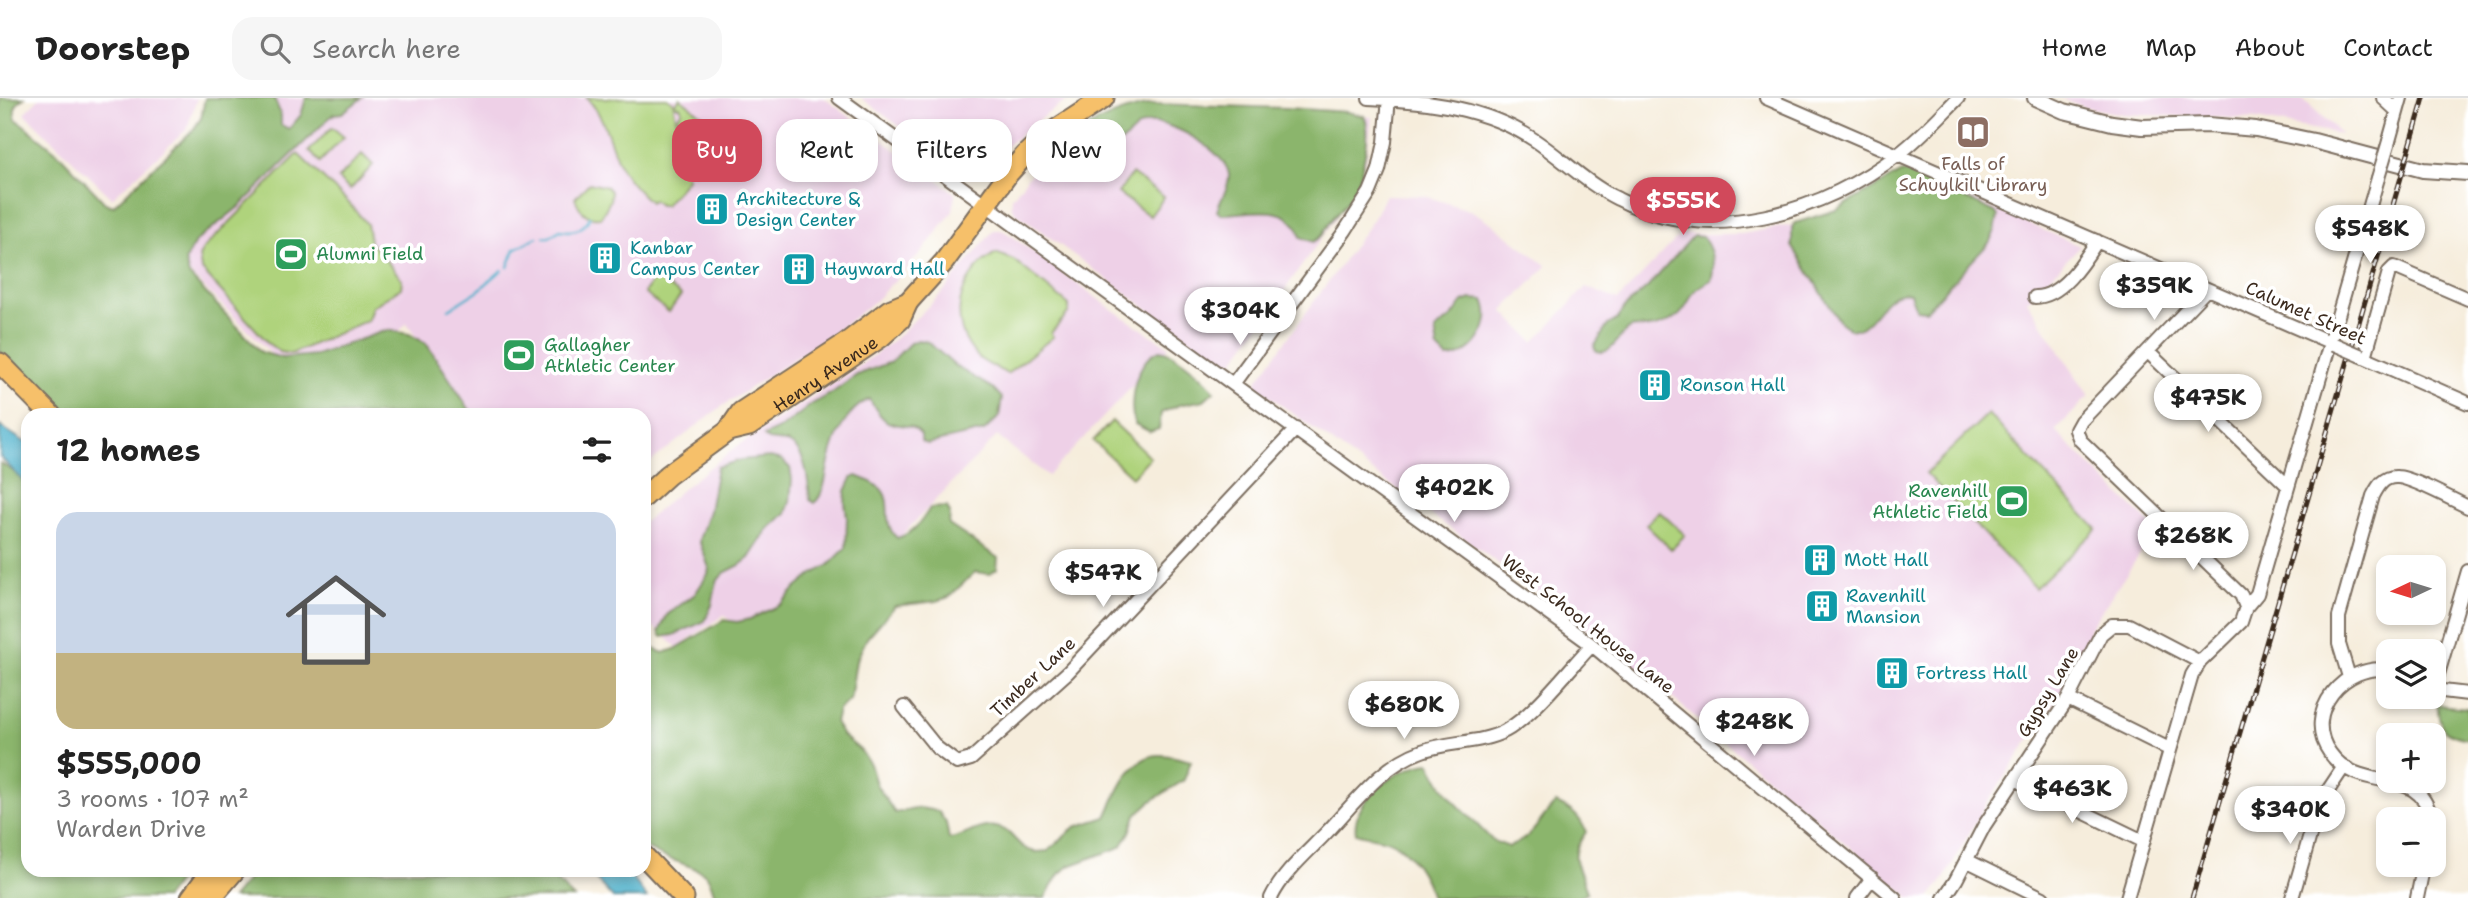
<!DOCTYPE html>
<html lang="en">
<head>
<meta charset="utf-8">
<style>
  :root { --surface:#fff; --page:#f6f6f6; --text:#222; --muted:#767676; --line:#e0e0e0; --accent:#d1495b }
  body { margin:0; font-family:"Shantell Sans",sans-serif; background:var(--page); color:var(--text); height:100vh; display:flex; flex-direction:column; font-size:26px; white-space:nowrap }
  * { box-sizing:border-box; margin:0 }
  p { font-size:23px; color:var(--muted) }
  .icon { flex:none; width:38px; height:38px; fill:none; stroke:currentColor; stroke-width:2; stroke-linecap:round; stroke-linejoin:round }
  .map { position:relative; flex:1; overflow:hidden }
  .side { position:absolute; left:21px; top:310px; width:630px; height:469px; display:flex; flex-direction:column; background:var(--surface); border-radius:21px; box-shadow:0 4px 10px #0003 }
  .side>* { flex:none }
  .hud { position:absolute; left:672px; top:21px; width:665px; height:63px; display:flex; gap:14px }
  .needle { width:46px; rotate:266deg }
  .controls { position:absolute; left:2376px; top:457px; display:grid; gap:14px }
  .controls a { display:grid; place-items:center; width:70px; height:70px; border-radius:14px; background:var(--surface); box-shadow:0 4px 10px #0003; font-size:35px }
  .price { position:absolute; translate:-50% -60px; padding:0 16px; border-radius:24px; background:#fff; color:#222; font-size:23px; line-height:46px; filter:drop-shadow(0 2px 4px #0008) }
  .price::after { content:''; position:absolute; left:50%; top:42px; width:21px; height:16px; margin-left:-10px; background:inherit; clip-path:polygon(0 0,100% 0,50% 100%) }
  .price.selected { background:var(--accent); color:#fff }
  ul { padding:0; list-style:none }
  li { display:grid; align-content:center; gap:14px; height:371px; padding:0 35px }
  li span { display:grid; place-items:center; height:217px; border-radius:21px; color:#555 }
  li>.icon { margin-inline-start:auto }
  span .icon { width:126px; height:126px; fill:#fffc; stroke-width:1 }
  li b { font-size:30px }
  h2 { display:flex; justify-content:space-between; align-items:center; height:84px; padding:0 35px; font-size:30px }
  .chip { padding:0 24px; border-radius:21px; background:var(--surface); box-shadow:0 4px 10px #0003; font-size:24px; line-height:63px }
  .chip.selected { background:var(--accent); color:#fff }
  header { display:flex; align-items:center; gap:42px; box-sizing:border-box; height:98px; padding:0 35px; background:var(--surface); border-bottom:2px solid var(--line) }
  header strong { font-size:33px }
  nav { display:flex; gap:38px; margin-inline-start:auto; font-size:24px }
  .search { width:490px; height:63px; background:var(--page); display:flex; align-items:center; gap:18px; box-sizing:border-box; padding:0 24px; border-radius:21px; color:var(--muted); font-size:26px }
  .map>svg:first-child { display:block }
  .built { fill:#eed0e7 }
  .green { fill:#afd37c; stroke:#757e4d; stroke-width:2 }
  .forest { fill:#8bb56c; stroke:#637045; stroke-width:2 }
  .water { fill:#4bb0cb; stroke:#436d74; stroke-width:2 }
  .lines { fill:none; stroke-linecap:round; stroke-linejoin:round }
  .stream { stroke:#4bb0cb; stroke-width:2.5 }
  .minor-casing { stroke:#7c6e60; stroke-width:16 }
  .tertiary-casing { stroke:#7c6e60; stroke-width:18 }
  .primary-casing { stroke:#7c6e60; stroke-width:23 }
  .minor { stroke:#fff; stroke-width:12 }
  .tertiary { stroke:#fff; stroke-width:14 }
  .primary { stroke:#f6c06b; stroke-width:19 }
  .rail-casing { stroke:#3b2a1e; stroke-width:5 }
  .rail { stroke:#fff; stroke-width:2.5; stroke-dasharray:8; stroke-linecap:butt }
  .minor-bridge-casing { stroke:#7c6e60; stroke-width:16; stroke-linecap:butt }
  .minor-bridge { stroke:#fff; stroke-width:12 }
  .labels { text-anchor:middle; stroke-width:7; stroke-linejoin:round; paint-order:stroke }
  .education-label { font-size:18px; fill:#785e54; stroke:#fff }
  .culture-label { font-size:18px; fill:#0d838f; stroke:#fff; text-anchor:start }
  .leisure-label { font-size:18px; fill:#27864d; stroke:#fff; text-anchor:start }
  .street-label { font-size:18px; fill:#3b2a1e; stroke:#fff }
</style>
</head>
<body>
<header>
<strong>Doorstep</strong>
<div class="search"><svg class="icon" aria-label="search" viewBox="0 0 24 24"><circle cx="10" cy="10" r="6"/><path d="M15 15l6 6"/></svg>Search here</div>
<nav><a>Home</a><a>Map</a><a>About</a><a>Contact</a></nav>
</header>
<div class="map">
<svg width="2468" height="800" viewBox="0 0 2468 800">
  <rect width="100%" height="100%" fill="#fff"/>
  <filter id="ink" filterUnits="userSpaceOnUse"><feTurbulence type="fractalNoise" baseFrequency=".0143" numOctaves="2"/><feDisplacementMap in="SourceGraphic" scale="14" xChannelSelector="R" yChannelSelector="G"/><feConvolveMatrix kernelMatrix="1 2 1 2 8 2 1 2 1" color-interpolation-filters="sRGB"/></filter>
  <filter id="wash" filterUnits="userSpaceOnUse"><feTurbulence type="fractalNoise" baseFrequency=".00686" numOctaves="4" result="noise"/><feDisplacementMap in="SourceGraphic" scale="28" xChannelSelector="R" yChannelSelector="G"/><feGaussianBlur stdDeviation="1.57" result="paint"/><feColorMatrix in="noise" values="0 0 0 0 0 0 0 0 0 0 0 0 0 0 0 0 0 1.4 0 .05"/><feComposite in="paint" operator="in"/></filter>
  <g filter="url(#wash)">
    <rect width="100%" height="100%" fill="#f6eddc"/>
    <path class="built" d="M39,0H197L187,31L112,100L24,15Z
      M226,0H824L955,95L953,113L922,154L875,203L835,234L721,309L644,369V317H467L407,225L355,281L281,265L169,155Z
      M861,0H1071L1038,22L1003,51L976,79L970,80Z
      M2061,0H2302L2341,36L2256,21L2123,16L2084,9Z
      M1195,10L1372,19L1366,62L1352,97L1229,270L1016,115L1011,109L1012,100L1027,80L1049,57L1067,42Z
      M1906,73L2080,148L2027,203L2089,298L2055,333L2156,432L2088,533L2092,535L2058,599L1981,714L1945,779L1930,800H1910L1606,544L1254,287L1372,123L1386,97L1425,98L1472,113L1493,126L1547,168L1503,213L1534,244L1586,189L1618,202L1681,136H1742L1798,126L1827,116L1889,84Z
      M994,132H1001L1007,135L1116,214L1169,249L1048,378L997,338L780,564L724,517L677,549L644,521V424L691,384L736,349L861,267L895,241L943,194Z"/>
    <path class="green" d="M587,0H667L673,4L687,81L665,107H659L653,102L650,104C639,94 629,84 621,70C608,45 608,23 587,0Z
      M680,0L729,38L694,75L690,73L678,18L682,13L680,8H676L675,5Z
      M332,29L344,39L320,64L309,53Z
      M298,56L347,103L367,126L370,144L402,181L401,190L372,209L368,222L291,256L280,254L269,246L201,171L199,158L204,150Z
      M362,56L373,67L350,92L338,81Z
      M1132,76L1164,99L1150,118L1118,95Z
      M589,85L607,89L611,94L610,103L601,119C586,121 580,113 575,100Z
      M996,155L1014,162L1069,207V214L1051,235L1053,239L1007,276C998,270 987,267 979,260C945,227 958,176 996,155Z
      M655,179L681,197L669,214L644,195Z
      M1988,316L2097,431L2035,490L1926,375Z
      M1112,323L1150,359L1132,379L1093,343Z
      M1659,413L1685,437L1671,451L1646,427Z"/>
    <path class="forest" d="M0,0H24C15,6 13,11 16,21L57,54L105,105L113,108L193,32L201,20L205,0H274L281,17V27L289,31L301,17L306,0H362L342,15L334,16L326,23L240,108L195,144L185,163L189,177L261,254L282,260L316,257L387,232L409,236L426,245L473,317H65L28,277L0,253Z
      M1153,6L1288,10L1347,14L1364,18C1373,33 1361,83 1351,98C1346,107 1337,115 1330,124C1324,132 1323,139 1313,144L1301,139C1291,102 1250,116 1221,116L1217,113C1220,102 1230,88 1229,77C1227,54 1170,21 1148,25C1135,27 1128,41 1118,47C1106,56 1091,55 1077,60C1067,63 1057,68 1047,72L1042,71V65L1045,60C1076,33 1112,12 1153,6Z
      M1902,74L1910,75L1995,114L1998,118L1995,133L1989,145L1926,212L1916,211L1910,195C1876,188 1871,252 1840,224L1792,148V129L1795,125L1836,112Z
      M1693,138L1703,139C1712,152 1716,166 1711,182C1706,185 1697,189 1693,195C1688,203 1687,211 1678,218C1669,224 1658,230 1647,230C1641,230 1636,228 1631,230C1617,236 1614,259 1596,253L1594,249L1608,227L1618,221L1624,210L1648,189Z
      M1471,201L1484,202C1496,227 1473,259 1447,260L1438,251L1435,232L1452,219L1463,204Z
      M918,242L928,244L955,268L994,291L1002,300L999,319L984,333L927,346L921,343V337C911,324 901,330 888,324C880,320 874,308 869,301C845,313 835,339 829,364C825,380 826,392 815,405L810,402C808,385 807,348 785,344C780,343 773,343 768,342L764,338L783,329L812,306L832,295L857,277L891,264L910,245Z
      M1160,252C1173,253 1208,282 1214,293L1204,302L1179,307L1161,315L1159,331L1150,334L1135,326C1127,304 1136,261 1160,252Z
      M770,359L782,362L790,370L792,381L790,404L786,415L768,431L749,460L740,467L724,475L717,483L712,507L705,523L674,537L662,539L659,534L667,517L695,496L708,476L709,470L699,442L709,413L717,369L741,362Z
      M0,365L13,373L28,388V772H187L165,800H0Z
      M857,378C865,381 877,386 882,392C893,405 881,425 897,440C914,435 921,424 930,410L947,409L950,415L949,427L998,460L997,471L989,476L975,474L949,499L937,503L895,508L867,540L856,563L850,602L838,612L835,625L843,638L860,652L870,666L876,686L895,715L920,710L938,713L946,725L949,741C965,739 980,726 996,729C1012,731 1017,750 1032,753C1036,755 1043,753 1048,753L1075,729L1106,719C1116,698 1129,659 1158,657C1168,656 1182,661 1191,663L1184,682L1150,704L1136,717L1130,734L1121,749L1069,768L1059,776L1045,800H716C713,794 711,783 707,778C695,766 661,762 644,748V546L663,555L675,551L724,522L737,524L750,521L780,507L794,492L813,476L829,467L846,450L847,419L845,405L846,393L852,380Z
      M2437,607L2468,610V641C2443,636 2440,632 2437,607Z
      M1430,665L1443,689L1454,703L1493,743L1509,749C1537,737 1536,724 1556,705C1572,712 1580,718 1586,734C1567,761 1578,764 1587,794L1579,800H1432C1426,779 1410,751 1389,743C1379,739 1367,739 1356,735C1350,702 1401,667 1430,665Z
      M256,772H545L574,800H232Z"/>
    <path class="water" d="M0,328L28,346V388L0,359Z
      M587,772H627L647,800H613Z"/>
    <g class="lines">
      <path class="stream" d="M544,139H549L560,132C574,135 583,132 590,119
        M508,169L515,151L537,139
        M449,211L479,192L502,172"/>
    </g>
  </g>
  <g filter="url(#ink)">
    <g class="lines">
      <g class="minor-casing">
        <path id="minor" d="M839,0L1592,547L1895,800
          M1369,0C1427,3 1486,9 1536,43C1564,62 1587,86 1618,101C1710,149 1822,115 1900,55C1921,39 1939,19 1958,0
          M1766,0L2334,246
          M2383,0L2397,13
          M2389,43L2401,0
          M2207,191L2081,323L2076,332L2080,342L2241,497L2246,509
          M2035,199C2062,199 2084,163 2097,143
          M2148,254L2288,388
          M2362,258L2468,305
          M2365,259L2389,174L2394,169L2468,201
          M1233,286L1345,133L1370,94L1379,72L1385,44L1389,0
          M2389,572C2345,564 2301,615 2330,655C2360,698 2421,665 2431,721
          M2349,579L2339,546V519L2373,398C2378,388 2384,378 2397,379C2411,379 2453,402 2468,409
          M2434,590L2468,473
          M2434,592L2468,596
          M2068,601L2169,651
          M904,609L937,650L957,665L971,661L1068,574L1296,331
          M2015,681L2143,743
          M1966,762L2043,800
          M1271,800C1283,775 1307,755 1326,735C1356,704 1380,668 1422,653C1449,643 1480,646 1505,633C1534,617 1568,572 1592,547
          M1857,800L1872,780
          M1944,800L1956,782L1984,728L2068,601L2101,536L2112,527H2129L2200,564
          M2127,800L2192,577L2200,564L2241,524L2246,509L2257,496L2378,80
          M2292,800L2319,706L2343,670
          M2417,800L2424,766"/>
      </g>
      <g class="tertiary-casing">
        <path id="tertiary" d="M2035,0L2064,13L2112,25L2142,29L2208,27L2256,31L2314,43L2423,72L2468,75"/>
      </g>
      <g class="primary-casing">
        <g id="primary">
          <path d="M0,265L51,317"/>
          <path id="s1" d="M728,333L749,328L881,239L900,222L908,204"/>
          <path d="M644,399L668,377L728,333L741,314L846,245L889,212L908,204L944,164L1008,76L1026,56L1043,40L1104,0"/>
          <path d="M644,758L684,800"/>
          <path d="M191,800L212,772"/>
          <path d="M211,800L235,772"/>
        </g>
      </g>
      <use href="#minor" class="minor"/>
      <use href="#tertiary" class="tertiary"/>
      <use href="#primary" class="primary"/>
      <g class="rail-casing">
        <path id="rail" d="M2192,800L2424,0"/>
      </g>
      <use href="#rail" class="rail"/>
      <g class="minor-bridge-casing">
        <path id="minor-bridge" d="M2378,80L2389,43
          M2334,246L2362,258"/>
      </g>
      <use href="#minor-bridge" class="minor-bridge"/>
    </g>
  </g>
  <defs>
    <g id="library-square" transform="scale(1.75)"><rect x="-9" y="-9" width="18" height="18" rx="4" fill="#8d6e63" stroke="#fff"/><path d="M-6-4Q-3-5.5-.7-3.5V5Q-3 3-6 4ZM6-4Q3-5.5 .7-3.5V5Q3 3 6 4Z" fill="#fff"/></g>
    <g id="building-square" transform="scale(1.75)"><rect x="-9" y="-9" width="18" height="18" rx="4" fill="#0f9aa8" stroke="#fff"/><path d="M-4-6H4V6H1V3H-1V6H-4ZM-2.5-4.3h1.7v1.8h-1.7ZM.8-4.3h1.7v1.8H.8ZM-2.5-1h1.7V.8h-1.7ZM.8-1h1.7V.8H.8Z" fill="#fff"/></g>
    <g id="stadium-square" transform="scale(1.75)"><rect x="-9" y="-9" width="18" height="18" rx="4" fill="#2e9e5b" stroke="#fff"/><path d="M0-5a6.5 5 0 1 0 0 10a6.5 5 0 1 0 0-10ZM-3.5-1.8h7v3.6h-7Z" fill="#fff"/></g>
  </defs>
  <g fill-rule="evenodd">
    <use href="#library-square" x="1973" y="34"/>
    <use href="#building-square" x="712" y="111"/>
    <use href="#stadium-square" x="291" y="156"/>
    <use href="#building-square" x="605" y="160"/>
    <use href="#building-square" x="799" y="171"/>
    <use href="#stadium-square" x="519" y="257"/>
    <use href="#building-square" x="1655" y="287"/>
    <use href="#stadium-square" x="2012" y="403"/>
    <use href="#building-square" x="1820" y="462"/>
    <use href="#building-square" x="1822" y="508"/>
    <use href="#building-square" x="1892" y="575"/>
  </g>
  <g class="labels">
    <g class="education-label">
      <text x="1973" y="72">Falls of<tspan x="1973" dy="21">Schuylkill Library</tspan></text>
    </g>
    <g class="culture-label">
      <text x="736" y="107">Architecture &amp;<tspan x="736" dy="21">Design Center</tspan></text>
      <text x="630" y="156">Kanbar<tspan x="630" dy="21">Campus Center</tspan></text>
      <text x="824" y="177">Hayward Hall</text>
      <text x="1680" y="293">Ronson Hall</text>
      <text x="1844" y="468">Mott Hall</text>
      <text x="1846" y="504">Ravenhill<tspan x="1846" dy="21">Mansion</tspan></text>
      <text x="1916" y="581">Fortress Hall</text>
    </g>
    <g class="leisure-label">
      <text x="316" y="162">Alumni Field</text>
      <text x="544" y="253">Gallagher<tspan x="544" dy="21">Athletic Center</tspan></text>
      <text x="1988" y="399" text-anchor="end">Ravenhill<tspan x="1988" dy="21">Athletic Field</tspan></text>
    </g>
    <g class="street-label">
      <text transform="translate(2306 215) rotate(24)" y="6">Calumet Street</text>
      <text dy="6" stroke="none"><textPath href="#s1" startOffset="114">Henry Avenue</textPath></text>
      <text transform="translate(1588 526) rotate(38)" y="6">West School House Lane</text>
      <text transform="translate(1033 579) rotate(-43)" y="6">Timber Lane</text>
      <text transform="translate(2048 594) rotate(-59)" y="6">Gypsy Lane</text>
    </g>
  </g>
</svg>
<div class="controls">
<a><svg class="needle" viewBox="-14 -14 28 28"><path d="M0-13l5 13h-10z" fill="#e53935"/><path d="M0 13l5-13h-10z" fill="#767676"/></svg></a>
<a><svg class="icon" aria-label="layers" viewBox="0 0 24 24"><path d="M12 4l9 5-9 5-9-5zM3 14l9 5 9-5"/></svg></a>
<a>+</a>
<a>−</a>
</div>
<b class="price selected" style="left:1683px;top:139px">$555K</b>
<b class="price" style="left:2370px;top:167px">$548K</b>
<b class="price" style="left:2154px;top:224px">$359K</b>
<b class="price" style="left:1240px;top:249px">$304K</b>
<b class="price" style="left:2208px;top:336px">$475K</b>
<b class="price" style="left:1454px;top:426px">$402K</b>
<b class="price" style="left:2193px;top:474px">$268K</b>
<b class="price" style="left:1103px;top:511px">$547K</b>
<b class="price" style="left:1404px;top:643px">$680K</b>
<b class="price" style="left:1754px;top:660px">$248K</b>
<b class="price" style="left:2072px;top:727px">$463K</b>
<b class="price" style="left:2290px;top:748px">$340K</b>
<div class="hud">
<a class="chip selected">Buy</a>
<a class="chip">Rent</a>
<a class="chip">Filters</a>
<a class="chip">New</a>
</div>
<section class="side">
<h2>12 homes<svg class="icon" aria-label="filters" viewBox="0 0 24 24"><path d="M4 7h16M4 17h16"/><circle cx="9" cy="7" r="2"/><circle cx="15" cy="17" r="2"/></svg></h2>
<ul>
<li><span style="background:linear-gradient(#c9d6e8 65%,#c2b280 0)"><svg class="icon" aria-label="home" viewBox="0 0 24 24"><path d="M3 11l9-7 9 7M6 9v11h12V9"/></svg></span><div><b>$555,000</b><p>3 rooms · 107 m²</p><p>Warden Drive</p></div></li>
</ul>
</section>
</div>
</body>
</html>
